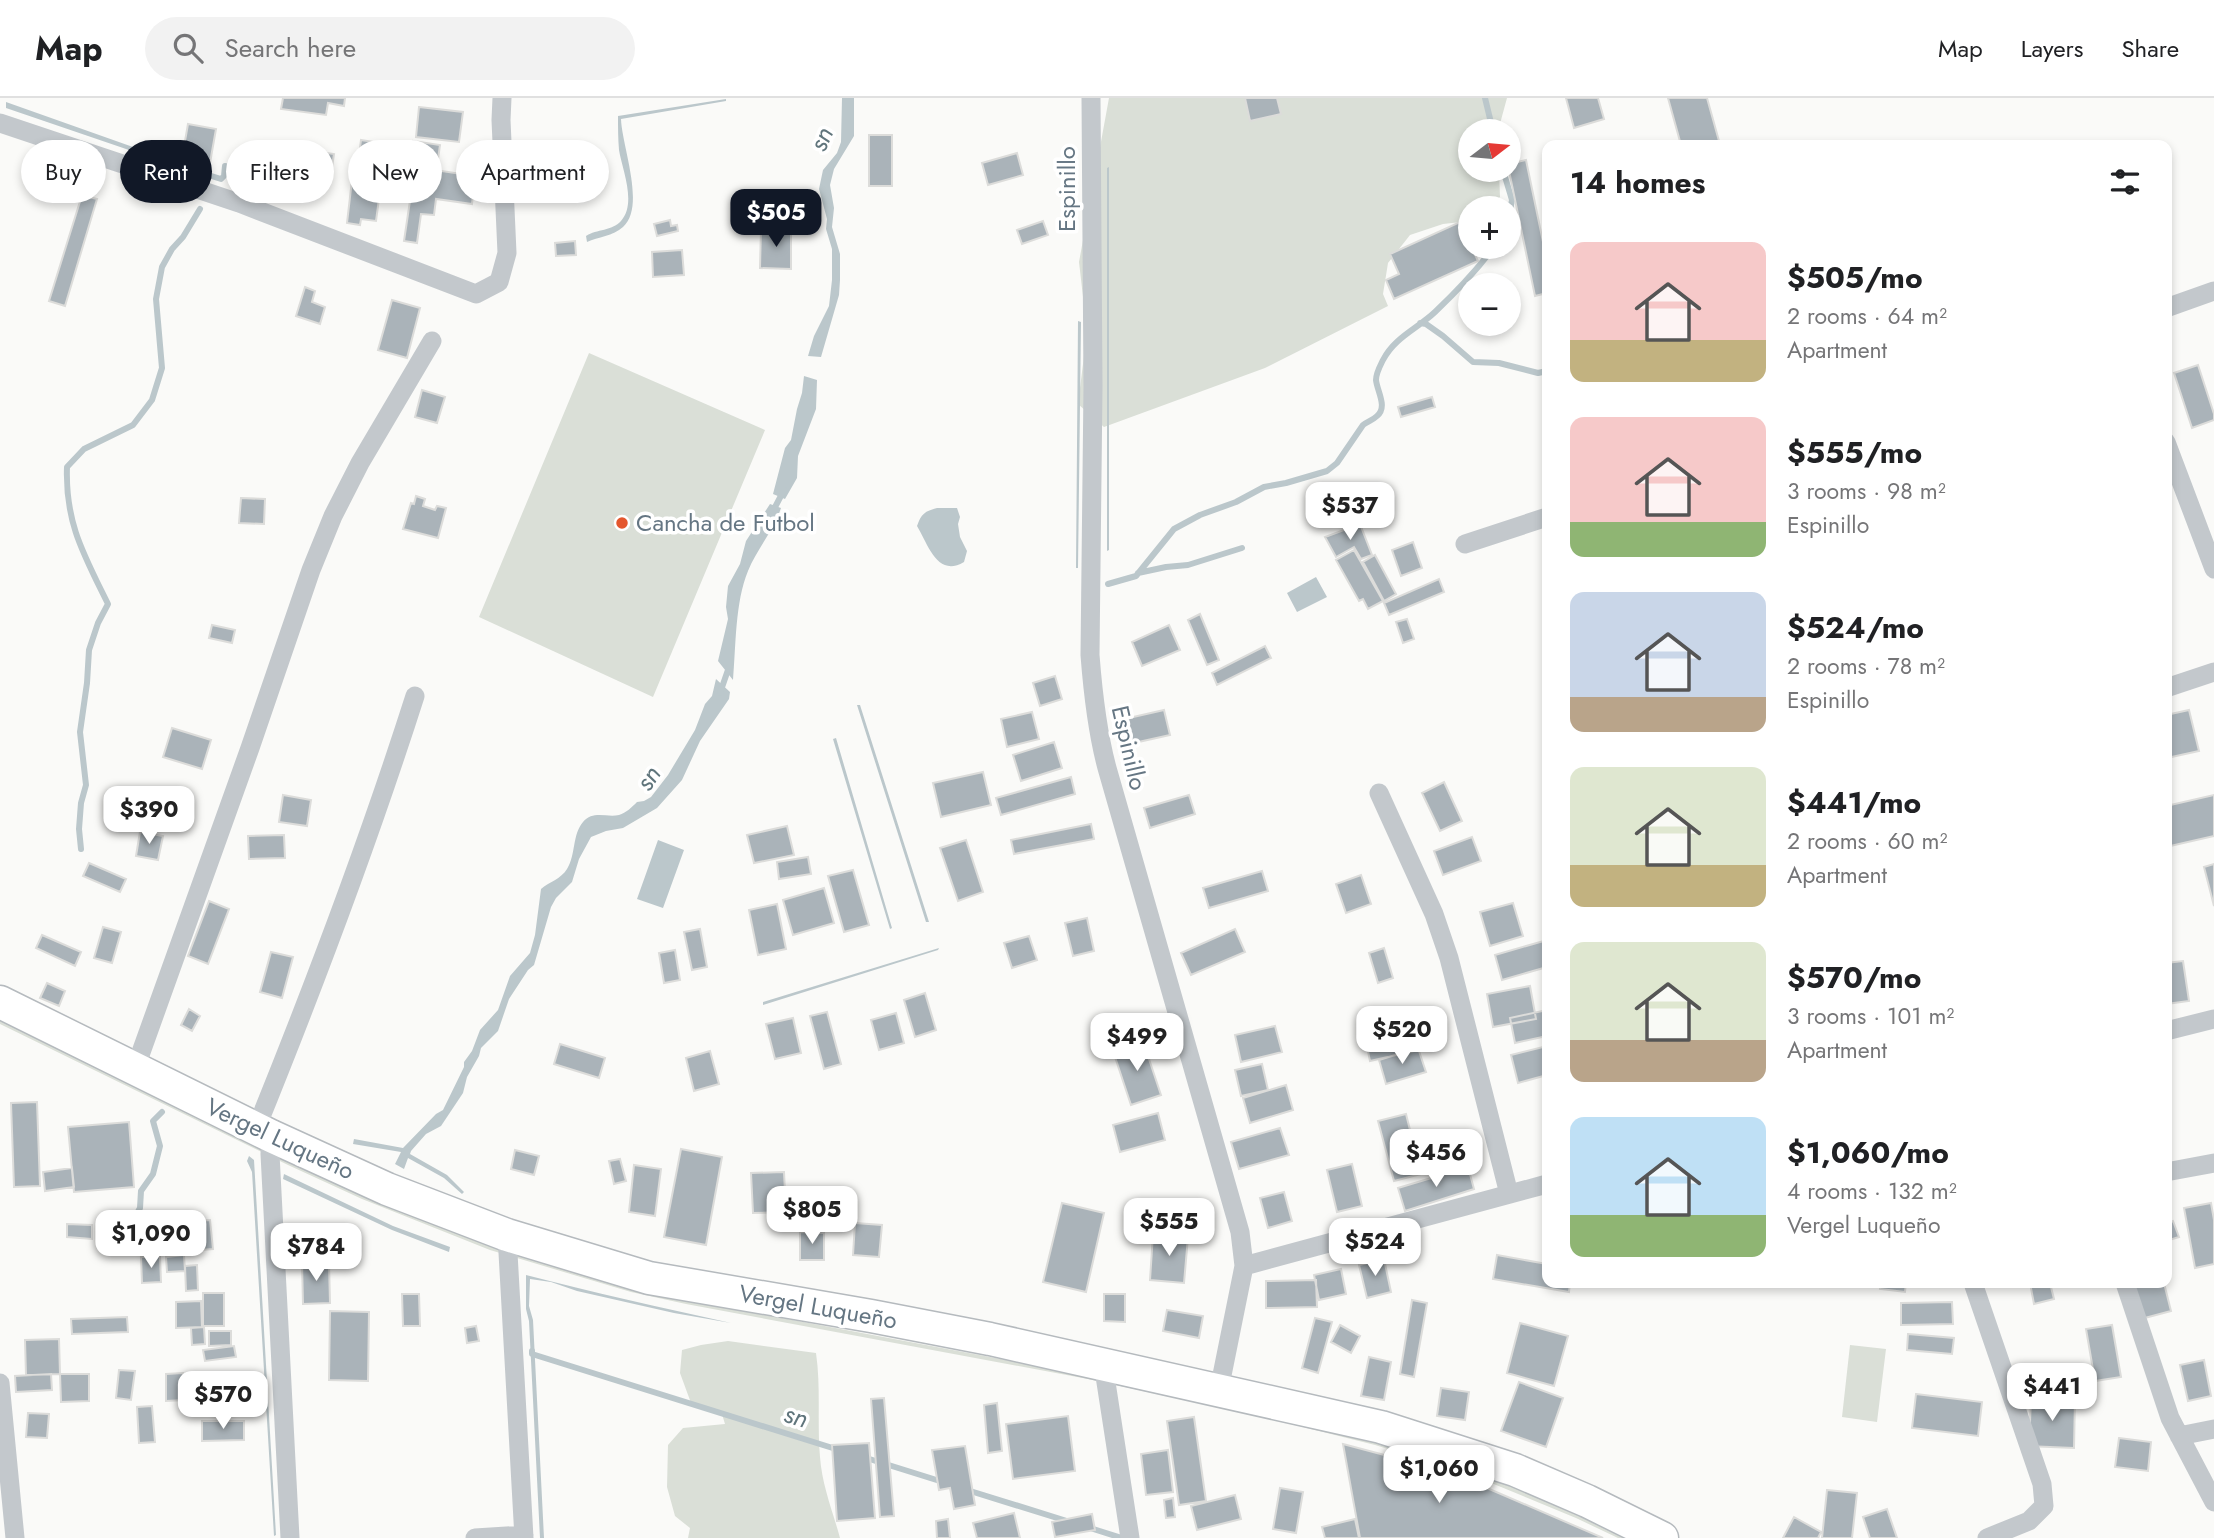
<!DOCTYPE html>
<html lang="en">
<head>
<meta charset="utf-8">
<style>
  :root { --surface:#fff; --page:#f2f2f2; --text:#202124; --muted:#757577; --line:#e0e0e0; --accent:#111827 }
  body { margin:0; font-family:Jost,sans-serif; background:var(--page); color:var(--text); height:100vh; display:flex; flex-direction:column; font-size:26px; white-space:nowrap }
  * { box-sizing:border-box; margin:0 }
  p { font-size:23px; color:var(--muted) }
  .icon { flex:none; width:38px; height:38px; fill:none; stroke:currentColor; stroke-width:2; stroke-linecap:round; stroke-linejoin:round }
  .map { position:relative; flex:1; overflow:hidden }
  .sheet { position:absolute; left:1542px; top:42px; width:630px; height:1148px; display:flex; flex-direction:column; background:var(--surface); border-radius:14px; box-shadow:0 4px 10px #0003 }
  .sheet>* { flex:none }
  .top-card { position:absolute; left:21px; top:42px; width:665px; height:63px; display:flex; gap:14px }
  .needle { width:46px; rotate:74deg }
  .tools { position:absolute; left:1458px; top:21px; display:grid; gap:14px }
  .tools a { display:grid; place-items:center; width:63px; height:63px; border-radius:50%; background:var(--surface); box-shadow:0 4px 10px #0003; font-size:35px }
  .price { position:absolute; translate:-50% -60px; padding:0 16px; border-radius:14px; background:#fff; color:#222; font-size:23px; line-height:46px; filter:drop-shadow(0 2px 4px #0008) }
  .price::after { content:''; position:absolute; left:50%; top:42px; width:21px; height:16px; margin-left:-10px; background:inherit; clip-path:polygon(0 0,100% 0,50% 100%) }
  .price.active { background:var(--accent); color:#fff }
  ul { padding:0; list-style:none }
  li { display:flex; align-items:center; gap:21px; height:175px; padding:0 28px }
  li span { display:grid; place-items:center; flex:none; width:196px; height:140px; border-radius:14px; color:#555 }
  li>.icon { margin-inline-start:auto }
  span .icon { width:84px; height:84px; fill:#fffc; stroke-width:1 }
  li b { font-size:30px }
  h2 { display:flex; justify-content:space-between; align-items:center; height:84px; padding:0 28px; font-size:30px }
  .tag { padding:0 24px; border-radius:32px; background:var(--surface); box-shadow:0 4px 10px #0003; font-size:24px; line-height:63px }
  .tag.active { background:var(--accent); color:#fff }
  header { display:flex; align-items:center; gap:42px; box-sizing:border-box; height:98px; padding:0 35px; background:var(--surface); border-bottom:2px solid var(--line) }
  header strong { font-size:33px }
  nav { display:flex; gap:38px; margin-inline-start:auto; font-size:24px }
  .search { width:490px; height:63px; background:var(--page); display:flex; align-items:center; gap:18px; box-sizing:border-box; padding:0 24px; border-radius:38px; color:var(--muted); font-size:26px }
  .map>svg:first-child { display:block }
  .green { fill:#dadfd7 }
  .water { fill:#bbc7cb }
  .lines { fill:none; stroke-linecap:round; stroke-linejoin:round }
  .stream { stroke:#bbc7cb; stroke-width:6 }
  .building { fill:#aab3b9; stroke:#dcdcda; stroke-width:2 }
  .primary-casing { stroke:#b5babe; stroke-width:35 }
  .minor { stroke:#c3c8cc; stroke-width:19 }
  .primary { stroke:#fff; stroke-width:32 }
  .poi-dot { fill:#e4572e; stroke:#fff; stroke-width:2.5 }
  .labels { text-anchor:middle; stroke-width:7; stroke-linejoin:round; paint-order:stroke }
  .street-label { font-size:24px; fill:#657683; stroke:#fff }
  .poi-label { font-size:24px; fill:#657683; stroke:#fff; text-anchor:start }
  .water-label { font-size:26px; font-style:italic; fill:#60757c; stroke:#fff }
</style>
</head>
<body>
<header>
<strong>Map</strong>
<div class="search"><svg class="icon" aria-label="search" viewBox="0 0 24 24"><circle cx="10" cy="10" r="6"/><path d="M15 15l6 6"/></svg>Search here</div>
<nav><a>Map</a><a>Layers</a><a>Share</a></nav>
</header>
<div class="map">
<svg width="2214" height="1440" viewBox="0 0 2214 1440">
  <rect width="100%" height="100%" fill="#fafaf8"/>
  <path class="green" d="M1109,0H1507L1498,33H1470V72H1499L1500,99L1489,110H1470V123L1443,126L1410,137L1388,165L1383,196L1388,208L1265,270L1104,329L1078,306L1087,234L1079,164Z
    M589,255L765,332L653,599L479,519Z
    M0,921L687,1202L1133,1286L1376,1343L1469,1371L1578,1416L1628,1440H1618L1576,1420L1467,1375L1375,1347L1263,1319L1088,1281L686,1206L631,1194L490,1152L362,1101L288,1067L0,926Z
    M728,1243L816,1255C821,1289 817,1324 820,1359C822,1387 833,1414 840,1440H688L690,1430L675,1418L667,1389L668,1347L683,1330L725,1326L721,1313L691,1305L680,1275L682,1252L701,1247Z
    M1850,1247L1886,1251L1877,1324L1842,1319Z"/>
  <path class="water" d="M842,0H854V38L834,71L830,87L834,110L832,129L840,156V182L839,197L821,259L808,258L814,238L829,208L832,182V151L826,131L827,121L819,91L823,72L837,55L841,44Z
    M726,1V3L621,21C622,49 646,108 623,129C613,138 598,139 587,144L586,138C597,131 612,133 621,123C637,105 622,71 619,52C618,41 618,29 618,18Z
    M6,4L212,77L211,80L6,10Z
    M1109,69V452L1107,453V70Z
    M1078,223L1081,224L1078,470H1076Z
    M804,278L817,282L816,311L798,358L797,380L785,401L773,396L785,350L791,342L797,311L802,295Z
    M770,406L781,410C774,432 757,451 748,473C735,504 736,548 733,582L718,563L728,521L726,509L728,488L740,466L746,443Z
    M937,410H957L960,419L958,426L960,439L967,453L964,464C937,480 928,446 917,428C921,416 925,413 937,410Z
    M1316,479L1327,499L1297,514L1287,495Z
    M716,581L730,594L729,601L700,643L682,682L657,710L623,730L606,733L591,739L579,761L572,784L556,800L551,809L534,867L528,872L509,901L498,933L481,950L479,958L467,979L463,995L441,1028L426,1036L411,1053L410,1056L447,1077L464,1094L462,1096L444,1080L408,1060L404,1071L395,1066L401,1054L353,1046L354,1041L403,1050L436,1016L443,1012L464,969V964L472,953L480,932L498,912L510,878L530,855L535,837L541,791C549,784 561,781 567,771C576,757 572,737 583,724C593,712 607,720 619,717C626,715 632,709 637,704L644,703L651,699L668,677L695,632L705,606L712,598Z
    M857,607H860L929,824H926Z
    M836,640L892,830L890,831L833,641Z
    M658,742L684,752L663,810L637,801Z
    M939,850L938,852L763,907V904Z
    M249,1058L254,1062L276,1437L274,1438L252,1074L247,1063Z
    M284,1076L393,1128L450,1149L449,1154L392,1132L283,1081Z
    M526,1177C591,1194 663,1210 731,1225L674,1215L577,1193L551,1184L530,1181L529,1208L533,1222L544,1440H540L529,1223L526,1211Z"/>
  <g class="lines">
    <path class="stream" d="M1485,0L1493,33
      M1503,72L1512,102L1508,123
      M205,76L221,81L224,78L225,68
      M1420,225L1426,226L1443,238L1473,264L1499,265L1538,275L1547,273
      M773,413L784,392
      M1138,475L1166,469L1188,467L1242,450
      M1108,486L1136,478L1174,431L1200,417L1236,404L1264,389L1286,385L1327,373L1337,365L1363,327C1368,323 1373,322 1377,318C1388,309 1377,293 1376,282C1376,275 1380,268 1383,262C1395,239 1417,231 1435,214C1456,194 1477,172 1494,149
      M720,595L729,569
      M81,751L79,731L81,705L86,687L80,634L87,585L89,552L98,525L108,506C84,457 65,425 67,369L84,351L133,327L152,302L162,270L156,201L162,169L172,151L183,139L200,111
      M135,1140L134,1121L140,1110L141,1093L153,1076L160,1048L153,1023L162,1014
      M532,1253V1256L839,1352
      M863,1359L943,1384
      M967,1392L1070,1424
      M1087,1429L1122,1440"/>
  </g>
  <path class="building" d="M283,0H345L344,8L328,5L326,17L281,11Z
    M1245,0H1277L1281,16L1250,23Z
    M1566,0H1598L1604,21L1574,30Z
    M1668,0H1707L1719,43L1703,47H1681Z
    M419,9L463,14L459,44L416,39Z
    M188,26L216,31L210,65L182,60Z
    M869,37H892V88H869Z
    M361,42L405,49L403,64L359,58Z
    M413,43L440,47L437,68L411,64Z
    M299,51L334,56L330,83L295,78L297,70L291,69L293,52L299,53Z
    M1017,55L1023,77L988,87L982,65Z
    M1526,62L1547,163V195L1535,198L1508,68V66Z
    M415,69L475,78L472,106L436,101L434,117L421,116L417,145L404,143Z
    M568,72L570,99L530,102L528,77Z
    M352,82L381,86L376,123L361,121L360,127L347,125Z
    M82,97L97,101L65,208L49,203Z
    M670,122L671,128L677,127L678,133L657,138L654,126Z
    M1043,123L1048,137L1022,146L1017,132Z
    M1460,124L1478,163L1394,201L1386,182L1399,176L1390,156Z
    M761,130L791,131V171L760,170Z
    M575,143L576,157L556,158L555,145Z
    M682,152L684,177L653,179L652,154Z
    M305,189L315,193L312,204L325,209L320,226L296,218Z
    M392,202L420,210L407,260L378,252Z
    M2198,267L2214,316V322L2192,330L2174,275Z
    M422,292L445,299L437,325L415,319Z
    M1432,299L1435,309L1401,319L1398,309Z
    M416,398L425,401L423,408L435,412L437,408L446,410L438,440L403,431L411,405L414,406Z
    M241,400L265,401L264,426L239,425Z
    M1360,426L1372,457L1361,461L1354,449L1336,459L1325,439Z
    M1413,444L1422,470L1401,478L1392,452Z
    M1354,452L1383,503L1368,511L1363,501L1359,503L1336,462Z
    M1375,457L1396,496L1384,503L1363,464Z
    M1439,481L1444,494L1389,517L1384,505Z
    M1200,516L1219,562L1207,567L1188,522Z
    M1407,521L1414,541L1403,545L1396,524Z
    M212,527L235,532L232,545L209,540Z
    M1169,527L1180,552L1142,568L1132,544Z
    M1265,548L1271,560L1217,587L1212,575Z
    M1055,578L1062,601L1040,608L1033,585Z
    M1164,612L1170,637L1125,647L1120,622Z
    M2189,612L2199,653L2167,660L2166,617Z
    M1032,614L1039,641L1007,649L1001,621Z
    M172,630L211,642L202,671L163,659Z
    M1054,644L1062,670L1021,683L1013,657Z
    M983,674L991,707L941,719L933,685Z
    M1071,679L1075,696L1001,717L996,700Z
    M1444,684L1462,723L1440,733L1422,695Z
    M283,697L311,702L307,728L279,724Z
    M1189,697L1195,716L1150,730L1144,710Z
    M2214,697V738L2166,749V708Z
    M148,700L168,705L164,725L144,720Z
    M1091,726L1094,741L1014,756L1011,742Z
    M787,728L794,757L754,765L747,737Z
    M140,734L163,738L158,762L136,758Z
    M284,737L285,760L249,761L248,738Z
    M1472,739L1481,763L1443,777L1434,753Z
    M966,742L983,794L958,803L940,750Z
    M808,759L811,776L779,781L777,764Z
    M89,765L126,781L120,794L83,778Z
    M2214,766V808L2204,769Z
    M853,772L869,827L844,834L828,778Z
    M1262,773L1268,793L1209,810L1203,790Z
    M1361,777L1371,806L1346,815L1336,786Z
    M824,790L834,825L793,837L783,802Z
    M209,803L229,811L208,866L188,858Z
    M1513,805L1523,838L1490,848L1480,814Z
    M777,806L786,851L758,857L749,812Z
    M1087,820L1094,853L1073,858L1065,825Z
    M103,829L121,834L112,865L94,860Z
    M700,831L707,869L692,872L684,834Z
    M1235,831L1245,854L1191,877L1181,855Z
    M42,837L81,854L75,868L36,850Z
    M1029,838L1037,862L1012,870L1004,845Z
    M1547,842V869L1502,882L1495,857Z
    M1384,850L1393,880L1378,885L1369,855Z
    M675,852L680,882L664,885L659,855Z
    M271,854L293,859L282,900L260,894Z
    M2183,863L2189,903L2166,906V865Z
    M47,885L65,893L59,908L40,900Z
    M1530,888L1536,921L1493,929L1487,896Z
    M925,895L936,932L915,939L904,902Z
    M189,911L200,918L192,933L181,927Z
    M1547,912V938L1515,945L1510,920Z
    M827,914L841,966L824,971L810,918Z
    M896,915L904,945L879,952L871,922Z
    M793,920L801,955L775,961L766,926Z
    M1275,928L1282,954L1241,964L1235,937Z
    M1408,929L1414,953L1370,963L1365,939Z
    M1143,943L1161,997L1131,1007L1113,953Z
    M560,946L605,960L599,980L554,966Z
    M1547,948V977L1518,985L1511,957Z
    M1418,950L1426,974L1386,986L1379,962Z
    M710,953L719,986L694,993L686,960Z
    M1262,966L1268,992L1241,998L1235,972Z
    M1286,987L1293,1012L1250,1025L1243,1000Z
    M37,1004L40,1088L14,1089L11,1005Z
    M1158,1015L1165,1042L1120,1054L1113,1027Z
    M1406,1016L1421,1076L1394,1083L1378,1023Z
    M129,1024L134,1089L74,1094L68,1029Z
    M1280,1030L1289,1057L1239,1071L1231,1044Z
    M1454,1037L1461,1067L1428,1075L1421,1045Z
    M681,1051L722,1059L706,1147L664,1139Z
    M515,1052L539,1058L534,1077L511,1071Z
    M620,1061L626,1083L614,1086L609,1063Z
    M1352,1066L1362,1108L1337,1114L1327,1072Z
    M634,1067L661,1071L655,1118L629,1114Z
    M1468,1069L1474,1091L1405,1113L1398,1090Z
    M72,1070L74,1089L45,1093L43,1074Z
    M784,1074L786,1114L753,1115L751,1075Z
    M1284,1094L1292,1123L1268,1130L1260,1100Z
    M1062,1105L1104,1115L1086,1194L1043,1184Z
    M2211,1105L2214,1122V1166L2195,1170L2184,1110Z
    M210,1122L213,1151L187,1153L184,1124Z
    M2173,1123L2179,1139L2166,1143V1126Z
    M855,1125L882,1127L879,1159L853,1157Z
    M67,1126L92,1127V1141L67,1139Z
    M800,1134L824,1135V1162H800Z
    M1153,1136L1188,1139L1184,1185L1150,1182Z
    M184,1157L185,1173L167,1174L166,1159Z
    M1497,1157L1547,1166V1185H1570L1569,1194L1493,1181Z
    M160,1158L161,1184L142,1185L141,1159Z
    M1384,1161L1391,1194L1367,1200L1359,1167Z
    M302,1165H329L330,1205L303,1206Z
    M197,1167L198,1192L186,1193L185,1168Z
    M1341,1171L1346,1196L1319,1202L1314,1177Z
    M1316,1182L1317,1209L1266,1210V1183Z
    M1881,1185H1906L1905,1194L1880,1191Z
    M2030,1185H2050L2054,1201L2034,1206Z
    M2132,1185H2164L2171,1213L2141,1221Z
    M203,1195H224V1228H203Z
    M402,1196H419L420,1228H403Z
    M1104,1196H1125V1224L1104,1223Z
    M1412,1202L1427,1205L1414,1279L1400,1276Z
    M201,1203L202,1229L176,1230V1204Z
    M1952,1204L1953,1226L1901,1227V1205Z
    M1167,1212L1203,1218L1199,1240L1163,1233Z
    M330,1213L369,1214L368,1283L329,1282Z
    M127,1219L128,1234L72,1236L71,1221Z
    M1315,1220L1332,1224L1318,1275L1302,1270Z
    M1520,1225L1568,1238L1554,1288L1507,1275Z
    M1340,1227L1360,1238L1351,1255L1331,1244Z
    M2112,1227L2121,1279L2095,1283L2086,1231Z
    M476,1228L479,1243L467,1245L465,1230Z
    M204,1229L205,1246L192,1247L191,1230Z
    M209,1233H231V1247L209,1248Z
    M1908,1236L1954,1240L1952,1256L1907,1252Z
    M59,1241L60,1276L26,1277L25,1242Z
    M234,1248L236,1259L205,1263L203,1252Z
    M1369,1259L1391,1264L1384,1302L1361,1298Z
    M2204,1262L2211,1298L2188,1303L2180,1267Z
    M119,1272L135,1273L131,1302L116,1300Z
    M183,1275L184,1302L166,1303V1276Z
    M51,1276L52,1292L16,1294L15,1278Z
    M60,1276H89V1303L61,1304Z
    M1519,1284L1563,1300L1546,1349L1501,1333Z
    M1441,1290L1469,1294L1465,1322L1437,1318Z
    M1916,1296L1982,1304L1978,1338L1912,1330Z
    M884,1300L894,1418L880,1419L871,1301Z
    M2031,1300L2075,1301L2074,1350L2029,1348Z
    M997,1305L1002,1353L988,1355L984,1307Z
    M152,1308L155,1344L139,1345L137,1309Z
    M28,1315L49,1316L47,1340L26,1339Z
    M1068,1318L1075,1373L1013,1381L1006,1326Z
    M1194,1319L1206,1403L1179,1407L1167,1323Z
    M202,1323H244V1342L202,1343Z
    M2119,1340L2151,1344L2148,1373L2115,1369Z
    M869,1345L875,1420L837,1423L832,1347Z
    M1343,1346L1422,1367L1480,1387L1603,1440H1360Z
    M965,1348L975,1407L954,1411L950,1390L939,1392L932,1352Z
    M1168,1352L1173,1394L1146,1397L1141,1356Z
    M1280,1390L1303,1394L1296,1435L1273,1431Z
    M1827,1392L1857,1395L1852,1440H1822Z
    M1235,1397L1241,1421L1197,1432L1191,1408Z
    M1173,1400L1175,1419L1166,1420L1164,1402Z
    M1887,1411L1897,1440H1870L1863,1419Z
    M1014,1415L1020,1440H977L973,1425Z
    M1092,1416L1095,1432L1055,1439L1052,1424Z
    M1794,1419L1821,1434L1818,1440H1783Z
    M948,1421L950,1440H937L936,1423Z
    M1355,1421L1359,1440H1325L1322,1429Z"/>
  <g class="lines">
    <g class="primary-casing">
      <path id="primary" d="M0,904L271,1038L387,1091L507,1137L649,1180L871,1218L990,1241L1381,1329L1515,1372L1587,1403L1662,1440"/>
    </g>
    <path class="minor" d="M1091,0L1093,288L1090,557C1093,596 1097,633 1107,670L1240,1134L1244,1168L1219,1292
      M0,25L239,105L476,196L499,184L507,155L501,22L502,0
      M2166,210L2214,193
      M2166,344L2214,471
      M1465,446L1547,419
      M2166,590L2214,574
      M1379,695L1434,816L1449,860L1509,1096
      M2166,933L2214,921
      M135,971L250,650L311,472L333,418L360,365L432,243
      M256,1031C314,888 368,745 415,598
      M271,1038L270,1056L290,1440
      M2166,1074L2214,1065
      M507,1137L524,1440
      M1244,1168L1547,1086
      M1973,1185L2042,1386L2044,1408L2029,1423L1987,1440
      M2125,1185L2170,1320L2214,1404
      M1103,1265L1130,1440
      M0,1285L15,1440
      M2179,1338L2214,1331
      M475,1440L524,1437"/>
    <use href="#primary" class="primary"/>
  </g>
  <circle class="poi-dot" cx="622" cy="425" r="7"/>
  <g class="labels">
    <g class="street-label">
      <text transform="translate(1067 91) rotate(-90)" y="8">Espinillo</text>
      <text transform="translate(1129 650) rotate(77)" y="8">Espinillo</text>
      <text transform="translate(280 1041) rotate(25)" y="8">Vergel Luqueño</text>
      <text transform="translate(818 1209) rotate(10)" y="8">Vergel Luqueño</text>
    </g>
    <g class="poi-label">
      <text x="636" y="433">Cancha de Futbol</text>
    </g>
    <g class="water-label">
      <text transform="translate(821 41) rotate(-66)" y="9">sn</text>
      <text transform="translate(648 680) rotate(-56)" y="9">sn</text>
      <text transform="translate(796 1318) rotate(17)" y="9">sn</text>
    </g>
  </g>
</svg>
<div class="tools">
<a><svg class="needle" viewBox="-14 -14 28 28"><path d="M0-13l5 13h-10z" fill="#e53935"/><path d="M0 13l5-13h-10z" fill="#757577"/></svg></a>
<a>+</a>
<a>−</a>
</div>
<b class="price active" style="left:776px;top:151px">$505</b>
<b class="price" style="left:1350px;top:444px">$537</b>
<b class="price" style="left:149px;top:748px">$390</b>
<b class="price" style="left:1402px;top:968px">$520</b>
<b class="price" style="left:1137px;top:975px">$499</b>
<b class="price" style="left:1436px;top:1091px">$456</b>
<b class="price" style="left:812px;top:1148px">$805</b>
<b class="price" style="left:1169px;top:1160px">$555</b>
<b class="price" style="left:151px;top:1172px">$1,090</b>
<b class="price" style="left:1375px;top:1180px">$524</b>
<b class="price" style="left:316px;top:1185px">$784</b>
<b class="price" style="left:2052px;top:1325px">$441</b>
<b class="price" style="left:223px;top:1333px">$570</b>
<b class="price" style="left:1439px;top:1407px">$1,060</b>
<div class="top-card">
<a class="tag">Buy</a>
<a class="tag active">Rent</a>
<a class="tag">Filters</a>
<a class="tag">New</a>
<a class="tag">Apartment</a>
</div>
<section class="sheet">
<h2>14 homes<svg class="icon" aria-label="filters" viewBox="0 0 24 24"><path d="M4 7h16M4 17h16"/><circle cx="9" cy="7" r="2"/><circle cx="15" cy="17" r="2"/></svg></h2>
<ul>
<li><span style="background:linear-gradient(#f6c9c9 70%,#c2b280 0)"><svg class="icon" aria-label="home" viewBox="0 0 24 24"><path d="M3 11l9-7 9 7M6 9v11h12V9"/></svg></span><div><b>$505/mo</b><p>2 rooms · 64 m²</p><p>Apartment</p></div></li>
<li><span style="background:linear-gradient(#f6c9c9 75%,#8fb573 0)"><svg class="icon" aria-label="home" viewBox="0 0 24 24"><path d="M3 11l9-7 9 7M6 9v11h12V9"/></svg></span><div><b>$555/mo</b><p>3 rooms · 98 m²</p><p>Espinillo</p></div></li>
<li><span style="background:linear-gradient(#c9d6e8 75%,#b9a48a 0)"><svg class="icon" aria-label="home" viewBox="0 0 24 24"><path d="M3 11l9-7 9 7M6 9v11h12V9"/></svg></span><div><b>$524/mo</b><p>2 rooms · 78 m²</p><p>Espinillo</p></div></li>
<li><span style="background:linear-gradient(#dfe7d0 70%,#c2b280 0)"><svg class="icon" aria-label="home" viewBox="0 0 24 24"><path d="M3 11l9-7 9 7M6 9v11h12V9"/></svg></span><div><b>$441/mo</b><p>2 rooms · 60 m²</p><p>Apartment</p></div></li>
<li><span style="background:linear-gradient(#dfe7d0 70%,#b9a48a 0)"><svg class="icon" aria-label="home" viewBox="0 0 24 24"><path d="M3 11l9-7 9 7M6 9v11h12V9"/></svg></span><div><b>$570/mo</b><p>3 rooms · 101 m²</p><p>Apartment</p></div></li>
<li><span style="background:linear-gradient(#bfe0f5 70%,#8fb573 0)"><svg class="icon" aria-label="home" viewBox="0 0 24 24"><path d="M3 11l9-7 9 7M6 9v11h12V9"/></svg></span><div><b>$1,060/mo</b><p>4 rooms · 132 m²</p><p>Vergel Luqueño</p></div></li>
</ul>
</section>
</div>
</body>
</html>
